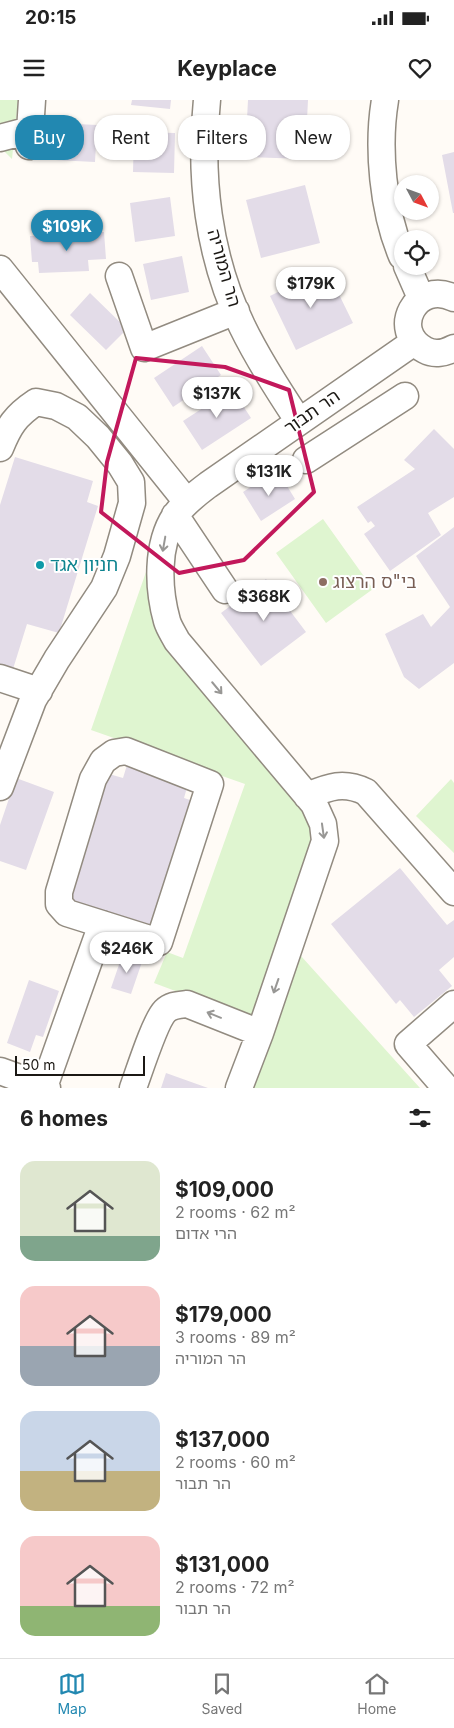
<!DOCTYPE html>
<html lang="en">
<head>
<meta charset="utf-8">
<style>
  :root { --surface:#fff; --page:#f2f2f2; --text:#222; --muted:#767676; --line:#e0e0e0; --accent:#2288b1 }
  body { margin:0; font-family:Inter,"Noto Sans Hebrew",sans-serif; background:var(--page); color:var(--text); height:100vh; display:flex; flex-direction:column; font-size:19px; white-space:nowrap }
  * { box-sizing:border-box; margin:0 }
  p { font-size:16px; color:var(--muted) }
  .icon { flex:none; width:28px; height:28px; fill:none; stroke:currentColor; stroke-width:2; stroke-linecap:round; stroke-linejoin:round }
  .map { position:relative; height:988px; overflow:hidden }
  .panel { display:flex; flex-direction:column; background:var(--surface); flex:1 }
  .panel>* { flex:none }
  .guide { position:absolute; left:15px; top:15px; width:425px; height:45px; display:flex; gap:10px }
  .needle { width:32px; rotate:131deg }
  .controls { position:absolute; left:394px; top:75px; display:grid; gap:10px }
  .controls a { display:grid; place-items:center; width:45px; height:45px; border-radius:50%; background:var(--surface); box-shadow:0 1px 4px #0004; font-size:25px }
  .scale { position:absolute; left:15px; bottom:12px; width:130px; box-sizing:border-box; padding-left:5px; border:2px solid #1b1814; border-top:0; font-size:14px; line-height:18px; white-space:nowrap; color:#1b1814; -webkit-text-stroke:4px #fff; paint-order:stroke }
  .price { position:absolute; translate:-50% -42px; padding:0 11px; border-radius:18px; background:#fff; color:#222; font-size:16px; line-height:32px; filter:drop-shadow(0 1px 2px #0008) }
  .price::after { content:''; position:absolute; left:50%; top:30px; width:15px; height:11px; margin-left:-8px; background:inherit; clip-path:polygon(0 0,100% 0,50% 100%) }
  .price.active { background:var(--accent); color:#fff }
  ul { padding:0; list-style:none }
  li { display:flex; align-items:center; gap:15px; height:125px; padding:0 20px }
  li span { display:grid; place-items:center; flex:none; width:140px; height:100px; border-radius:15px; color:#555 }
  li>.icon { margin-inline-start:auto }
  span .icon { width:60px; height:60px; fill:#fffc; stroke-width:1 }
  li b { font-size:21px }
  h2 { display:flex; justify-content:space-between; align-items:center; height:60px; padding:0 20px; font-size:21px }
  .tag { padding:0 18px; border-radius:20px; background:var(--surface); box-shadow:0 1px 4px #0004; font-size:18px; line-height:45px }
  .tag.active { background:var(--accent); color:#fff }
  .status { display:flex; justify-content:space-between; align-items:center; height:35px; padding:0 25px; background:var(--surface); direction:ltr }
  .status svg { height:14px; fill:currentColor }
  header { display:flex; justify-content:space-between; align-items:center; height:65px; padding:0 20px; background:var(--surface); font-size:22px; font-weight:700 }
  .menu { display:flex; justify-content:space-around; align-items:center; height:70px; border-top:1px solid var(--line); background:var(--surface); font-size:14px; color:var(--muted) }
  .menu a { display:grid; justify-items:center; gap:2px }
  .menu .active { color:var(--accent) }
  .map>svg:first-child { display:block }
  .green { fill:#dff5d0 }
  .building { fill:#e3dce8 }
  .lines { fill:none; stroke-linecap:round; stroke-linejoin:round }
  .minor-casing { stroke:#928b80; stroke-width:29 }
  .minor { stroke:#fff; stroke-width:26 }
  .oneway { stroke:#989795 }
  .marked { fill:none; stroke:#c2185b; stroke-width:4; stroke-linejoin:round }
  .culture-dot { fill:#0f9aa8; stroke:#fff; stroke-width:2 }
  .education-dot { fill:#8d6e63; stroke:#fff; stroke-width:2 }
  .labels { text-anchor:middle; stroke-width:4; stroke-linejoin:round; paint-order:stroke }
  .street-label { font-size:18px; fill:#1b1814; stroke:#fff }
  .culture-label { font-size:18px; fill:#0d838f; stroke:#fff; text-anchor:start }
  .education-label { font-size:18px; fill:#785e54; stroke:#fff; text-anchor:start }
</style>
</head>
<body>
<div class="status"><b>20:15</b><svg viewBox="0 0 49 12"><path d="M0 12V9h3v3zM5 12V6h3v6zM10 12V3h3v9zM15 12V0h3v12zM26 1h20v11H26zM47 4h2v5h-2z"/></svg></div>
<header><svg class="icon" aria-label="menu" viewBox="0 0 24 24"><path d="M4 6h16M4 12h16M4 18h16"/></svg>Keyplace<svg class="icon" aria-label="heart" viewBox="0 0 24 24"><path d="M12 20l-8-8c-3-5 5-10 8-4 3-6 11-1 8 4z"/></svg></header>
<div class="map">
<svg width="454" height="988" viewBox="0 0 454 988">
  <rect width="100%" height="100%" fill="#fffbf6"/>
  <path class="green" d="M0,0H18L12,59L0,47Z
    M323,419L373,489L326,523L276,453Z
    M154,449L155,497L300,701L311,725L316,746L258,922L154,883L167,852L183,858L245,684L91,630Z
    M451,679L454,683V753L416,716Z
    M292,846L420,988H245Z"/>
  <path class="building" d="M132,0H171L170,9L131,5Z
    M248,0H308L305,59L245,57Z
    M57,23L97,25L95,62L55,60Z
    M134,32L175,33L174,73L133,72Z
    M454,52V113H453L442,55Z
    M305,85L320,143L261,158L246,100Z
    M170,97L175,136L135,142L130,103Z
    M104,132L106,159L88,160L89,171L39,173L38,162H32L30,136Z
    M182,156L189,192L151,200L143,164Z
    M326,168L353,223L296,250L270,196Z
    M90,193L127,229L106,250L70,215Z
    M202,246L221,275L173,307L154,278Z
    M232,289L251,318L202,350L183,321Z
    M434,329L454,349V397L428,413L441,435L390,471L364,434L375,426L371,421L368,423L357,407L415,369L404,360Z
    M15,357L93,381L87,402L98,406L59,533L27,524L13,569L0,565V405Z
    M281,376L295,399L261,421L243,392L263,379L266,385Z
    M454,427V563L419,589L404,577L385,534L423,514L431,527L450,507L416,456Z
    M266,479L306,532L261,566L221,513Z
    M127,665L188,684L184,698L196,702L154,831L67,803L109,674L123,678Z
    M16,678L54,692L26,770L0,761V725Z
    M400,768L447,825L454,820V857L439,870L452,886L414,917L400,900L396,904L331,824Z
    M123,853L143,859L131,894L111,888Z
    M29,880L59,891L43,937L36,935L30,952L7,943Z
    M166,973L208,988H161Z"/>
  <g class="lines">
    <g class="minor-casing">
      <path id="minor" d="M207,0C199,76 208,156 242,226C258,259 278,290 298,320
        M385,0C377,48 383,111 402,156
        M0,38L30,30
        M29,46L32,0
        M407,166L421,198
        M0,169L187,402
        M119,176L144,248L236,211
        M454,198C416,179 389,231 425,250C434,255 445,253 454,248
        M0,348C9,326 15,316 36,302L56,306L77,317L98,337L120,364L131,382L132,403L117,456L104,488L57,559L33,600L0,687
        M306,360L405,296
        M175,415L225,490
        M0,578L39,591
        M126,651L210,684L159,842L67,813L59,804V792L93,679L103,661L114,653Z
        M307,696C329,687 343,681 366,692L454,792
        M0,971L47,988
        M44,987L102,824
        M133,988C139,972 155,921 165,911C171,905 178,905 187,904L260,933
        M239,988L260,933L325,741L323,724L314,704L177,541C174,535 169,528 167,521C158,489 156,445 175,416C183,404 196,394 208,385L414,242
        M446,988L408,944L454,904"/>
    </g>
    <use href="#minor" class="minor"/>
  </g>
  <defs><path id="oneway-shaft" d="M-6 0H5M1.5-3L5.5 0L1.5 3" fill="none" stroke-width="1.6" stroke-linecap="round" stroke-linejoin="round" transform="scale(1.25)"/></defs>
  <g class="oneway">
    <use href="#oneway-shaft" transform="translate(164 444) rotate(100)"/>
    <use href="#oneway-shaft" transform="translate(217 588) rotate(50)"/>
    <use href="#oneway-shaft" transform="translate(323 731) rotate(82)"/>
    <use href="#oneway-shaft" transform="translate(276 886) rotate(109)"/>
    <use href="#oneway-shaft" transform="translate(214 915) rotate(-158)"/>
  </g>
  <path class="marked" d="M136,258L225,267L289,290L314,392L244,460L179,473L101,412L107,362Z"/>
  <circle class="culture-dot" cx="40" cy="465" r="5"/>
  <circle class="education-dot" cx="323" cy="482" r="5"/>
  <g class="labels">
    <g class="street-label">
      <text transform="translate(224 168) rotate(74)" y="6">הר המוריה</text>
      <text transform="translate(312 312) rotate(-35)" y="6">הר תבור</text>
    </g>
    <g class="culture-label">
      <text x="50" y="471">חניון אגד</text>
    </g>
    <g class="education-label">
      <text x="333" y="488">בי"ס הרצוג</text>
    </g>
  </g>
</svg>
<div class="controls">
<a><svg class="needle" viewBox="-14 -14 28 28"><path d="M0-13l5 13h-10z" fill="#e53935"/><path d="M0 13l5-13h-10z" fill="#767676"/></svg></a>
<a><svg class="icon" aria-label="locate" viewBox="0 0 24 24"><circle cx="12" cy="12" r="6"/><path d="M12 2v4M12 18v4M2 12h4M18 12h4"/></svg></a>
</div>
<div class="scale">50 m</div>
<b class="price active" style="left:67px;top:152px">$109K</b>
<b class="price" style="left:311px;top:209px">$179K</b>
<b class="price" style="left:217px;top:319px">$137K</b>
<b class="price" style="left:269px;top:397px">$131K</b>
<b class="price" style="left:264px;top:522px">$368K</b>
<b class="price" style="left:127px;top:874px">$246K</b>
<div class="guide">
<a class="tag active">Buy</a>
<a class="tag">Rent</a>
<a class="tag">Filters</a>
<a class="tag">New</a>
</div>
</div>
<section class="panel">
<h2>6 homes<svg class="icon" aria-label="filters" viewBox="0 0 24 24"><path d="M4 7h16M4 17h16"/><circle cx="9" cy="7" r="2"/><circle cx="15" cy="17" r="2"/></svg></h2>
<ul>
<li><span style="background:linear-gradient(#dfe7d0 75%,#7fa58c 0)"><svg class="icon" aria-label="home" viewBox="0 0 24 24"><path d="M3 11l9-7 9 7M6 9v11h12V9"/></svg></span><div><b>$109,000</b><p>2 rooms · 62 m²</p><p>הרי אדום</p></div></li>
<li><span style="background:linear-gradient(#f6c9c9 60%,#9aa5b1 0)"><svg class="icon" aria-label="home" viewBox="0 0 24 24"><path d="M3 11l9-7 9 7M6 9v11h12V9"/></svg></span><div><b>$179,000</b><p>3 rooms · 89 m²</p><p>הר המוריה</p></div></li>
<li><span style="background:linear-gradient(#c9d6e8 60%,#c2b280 0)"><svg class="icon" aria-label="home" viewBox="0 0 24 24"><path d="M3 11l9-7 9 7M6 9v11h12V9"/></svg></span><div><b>$137,000</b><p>2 rooms · 60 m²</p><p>הר תבור</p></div></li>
<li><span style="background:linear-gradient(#f6c9c9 70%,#8fb573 0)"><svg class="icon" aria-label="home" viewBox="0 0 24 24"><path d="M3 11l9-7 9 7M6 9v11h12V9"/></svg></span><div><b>$131,000</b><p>2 rooms · 72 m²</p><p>הר תבור</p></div></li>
</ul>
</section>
<nav class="menu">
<a class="active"><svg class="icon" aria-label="map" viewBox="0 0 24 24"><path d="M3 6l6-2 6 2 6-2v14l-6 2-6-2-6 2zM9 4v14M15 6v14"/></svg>Map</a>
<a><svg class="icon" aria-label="saved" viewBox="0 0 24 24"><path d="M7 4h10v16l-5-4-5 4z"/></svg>Saved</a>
<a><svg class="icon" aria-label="home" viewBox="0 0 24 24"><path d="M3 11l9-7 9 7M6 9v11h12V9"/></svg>Home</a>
</nav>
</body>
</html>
